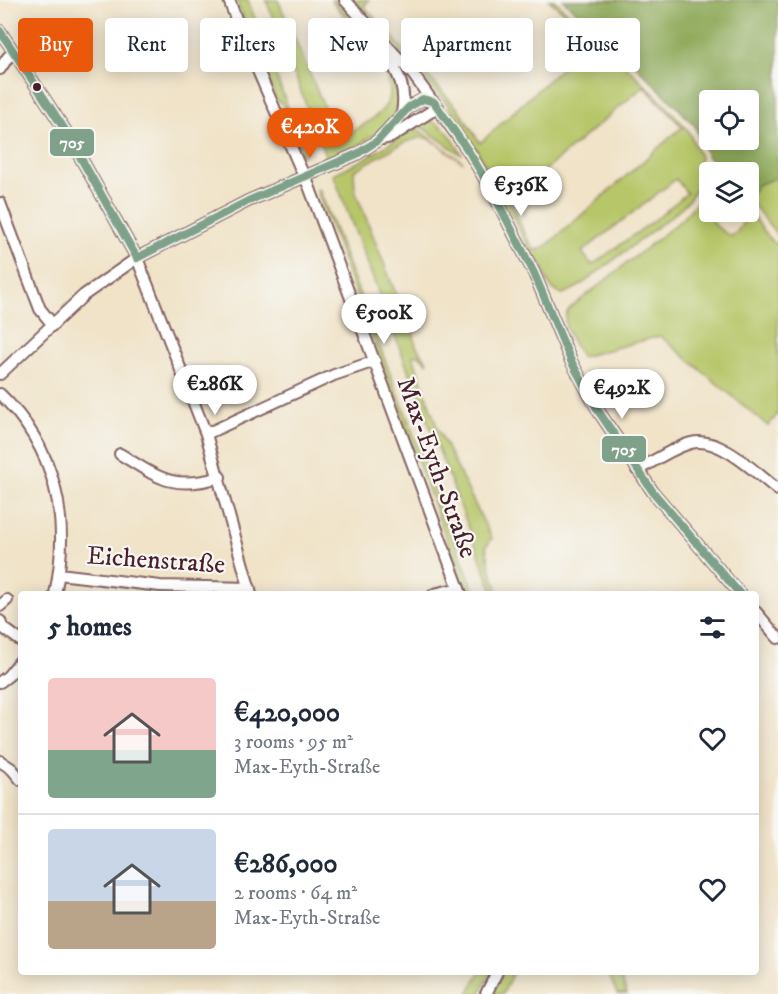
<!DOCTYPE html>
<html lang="en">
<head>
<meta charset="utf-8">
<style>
  :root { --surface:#fff; --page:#f6f6f7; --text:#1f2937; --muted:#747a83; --line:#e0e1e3; --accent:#ea580c }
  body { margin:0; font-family:"IM FELL DW Pica",serif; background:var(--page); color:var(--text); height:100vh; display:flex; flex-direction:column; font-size:22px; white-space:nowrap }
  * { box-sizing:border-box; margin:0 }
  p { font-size:20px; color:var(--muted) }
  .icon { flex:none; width:33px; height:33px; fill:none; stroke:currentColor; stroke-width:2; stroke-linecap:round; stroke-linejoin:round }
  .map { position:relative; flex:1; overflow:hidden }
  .details { position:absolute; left:18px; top:591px; width:741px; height:384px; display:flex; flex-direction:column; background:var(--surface); border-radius:6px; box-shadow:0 3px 15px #0003 }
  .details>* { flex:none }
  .hud { position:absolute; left:18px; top:18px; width:742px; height:54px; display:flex; gap:12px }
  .tools { position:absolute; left:699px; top:90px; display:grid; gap:12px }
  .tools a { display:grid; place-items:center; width:60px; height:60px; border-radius:6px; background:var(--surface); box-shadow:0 3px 15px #0003; font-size:30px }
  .price { position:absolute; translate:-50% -51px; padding:0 14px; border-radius:21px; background:#fff; color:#222; font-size:20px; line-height:39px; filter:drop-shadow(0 2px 3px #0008) }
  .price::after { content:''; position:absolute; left:50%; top:36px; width:18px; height:14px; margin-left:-9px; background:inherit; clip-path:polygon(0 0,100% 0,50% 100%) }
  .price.active { background:var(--accent); color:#fff }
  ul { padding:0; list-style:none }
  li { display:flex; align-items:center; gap:18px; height:150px; padding:0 30px }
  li+li { border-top:2px solid var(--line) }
  li span { display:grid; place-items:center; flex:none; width:168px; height:120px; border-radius:6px; color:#555 }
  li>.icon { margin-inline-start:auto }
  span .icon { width:72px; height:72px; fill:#fffc; stroke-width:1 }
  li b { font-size:26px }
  h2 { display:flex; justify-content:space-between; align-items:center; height:72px; padding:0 30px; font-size:26px }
  .chip { padding:0 21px; border-radius:6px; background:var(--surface); box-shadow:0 3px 15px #0003; font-size:21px; line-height:54px }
  .chip.active { background:var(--accent); color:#fff }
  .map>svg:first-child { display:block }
  .green { fill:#b7c669; stroke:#80724a; stroke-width:1.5; fill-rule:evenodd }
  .forest { fill:#91ab5d; stroke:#6e6544; stroke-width:1.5; fill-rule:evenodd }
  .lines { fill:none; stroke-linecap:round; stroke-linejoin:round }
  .minor-casing { stroke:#846462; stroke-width:14 }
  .minor { stroke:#fff; stroke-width:10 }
  .minor-bridge-casing { stroke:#846462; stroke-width:14; stroke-linecap:butt }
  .minor-bridge { stroke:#fff; stroke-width:10 }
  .bus-1-casing { stroke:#f6f6f2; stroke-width:12 }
  .bus-1 { stroke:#7fa189; stroke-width:8 }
  .bus-dot { fill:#4a1f2b; stroke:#f6f6f2; stroke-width:2 }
  .labels { text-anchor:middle; stroke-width:4.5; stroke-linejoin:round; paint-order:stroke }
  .street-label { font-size:26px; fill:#4a1f2b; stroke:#f6f6f2 }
  .line-badge { stroke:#f6f6f2; stroke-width:2 }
  .badge-label { font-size:16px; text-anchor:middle; font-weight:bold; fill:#fff }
</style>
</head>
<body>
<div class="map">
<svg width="778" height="994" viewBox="0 0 778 994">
  <rect width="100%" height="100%" fill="#f6f6f2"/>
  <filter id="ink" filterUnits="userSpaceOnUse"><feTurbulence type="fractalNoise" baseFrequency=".0167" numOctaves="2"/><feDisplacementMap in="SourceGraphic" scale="12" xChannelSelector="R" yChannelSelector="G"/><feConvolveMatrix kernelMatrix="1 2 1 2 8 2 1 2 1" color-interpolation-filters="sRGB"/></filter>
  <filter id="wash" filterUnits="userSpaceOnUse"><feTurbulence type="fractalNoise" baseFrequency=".008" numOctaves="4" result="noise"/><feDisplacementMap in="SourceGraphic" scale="24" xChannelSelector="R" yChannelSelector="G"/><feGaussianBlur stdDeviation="1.35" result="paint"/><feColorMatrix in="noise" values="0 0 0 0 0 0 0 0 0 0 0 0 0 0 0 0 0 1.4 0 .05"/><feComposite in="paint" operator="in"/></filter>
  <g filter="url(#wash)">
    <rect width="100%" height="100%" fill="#f0e3c8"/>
    <path class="green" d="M236,0H248L305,154L302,156L291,130L294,128L283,104L276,100Z
      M266,0H278L338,139C354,130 382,118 389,99C398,76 346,18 331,0H335C355,24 406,76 396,109C390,131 347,152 327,160Z
      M353,0H369L364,6L459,110L480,143L594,38L549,0H554L628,68L673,113L688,130L700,157L699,180L695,191L687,202L673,215L578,287L563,294C540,288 550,267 532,254L476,148L446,103ZM644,86L683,128L680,129L546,246L535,251L523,230L510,200ZM676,179L687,193L660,216L592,265L582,252Z
      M431,121C447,126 454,141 462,155L417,124Z
      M416,128L463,162C453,156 437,141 427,138C411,134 369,163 354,171L355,190L407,322L412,326L416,346L428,363L417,354L413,356L437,427L492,539L486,546L490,567L499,594H494L333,174L361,161Z
      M778,177V236L749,199L757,185Z
      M319,189L447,521H445L447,525H449L475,594H467L317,190Z
      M709,189C710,213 706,224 731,236L737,232L744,221L740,213L749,211L771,240L778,245V414L768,426L660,336L581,357C574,342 558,325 569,309L680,221Z
      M480,972H491L480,994H468Z
      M503,972H513L503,994H492Z
      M608,972H619L627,994H617Z"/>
    <path class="forest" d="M563,0H778V177L757,185L749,199L748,172H725L707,156L695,126L678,108L633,63ZM710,100H748V140H710Z"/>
  </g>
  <g filter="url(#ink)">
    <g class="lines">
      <g class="minor-casing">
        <path id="minor" d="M229,0L239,27L299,165
          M345,0L412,73L469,152L492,191L534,273L571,361L599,412L653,492L740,594
          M0,31L65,130L137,258L206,434L251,594
          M383,49C397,72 407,85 402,113
          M0,69L8,57L16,53
          M383,139L391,137L438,107
          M309,186L461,594
          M0,203L40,309L53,325
          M0,374L84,295L137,258L248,201L357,154L377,141L409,107L423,99L434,102
          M0,394C56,448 71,519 55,594
          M206,434L334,375L375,361
          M120,454C159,478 173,491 220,477
          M637,470C655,461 672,448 691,443C719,435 757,474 778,490
          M59,574L160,586L250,588
          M434,594L459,588
          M0,606L7,600
          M756,612L778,638
          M0,621L2,627L21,641
          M0,682L8,676L21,660
          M0,761L12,769L21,780
          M486,994L497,972"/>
      </g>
      <use href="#minor" class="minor"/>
      <g class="minor-bridge-casing">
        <path id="minor-bridge" d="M299,165L309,186"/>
      </g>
      <use href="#minor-bridge" class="minor-bridge"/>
      <g class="bus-1-casing">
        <path id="bus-1" d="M0,31L65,130L137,258
          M137,258L248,201L357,154L377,141L409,107L423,99L434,102L469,152L492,191L534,273L571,361L599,412L653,492L740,594"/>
      </g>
      <use href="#bus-1" class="bus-1"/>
    </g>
  </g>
  <circle class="bus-dot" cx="37" cy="87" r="5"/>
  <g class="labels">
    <g class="street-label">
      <text transform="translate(438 467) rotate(70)" y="9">Max-Eyth-Straße</text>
      <text transform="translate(156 559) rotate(4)" y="9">Eichenstraße</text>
    </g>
  </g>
  <g class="line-badge">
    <rect x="49" y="128" width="46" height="29" rx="6" fill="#7fa189"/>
    <rect x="601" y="435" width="46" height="28" rx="6" fill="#7fa189"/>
  </g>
  <g class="badge-label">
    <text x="72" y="148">705</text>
    <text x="624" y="455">705</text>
  </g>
</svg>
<div class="tools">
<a><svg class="icon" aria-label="locate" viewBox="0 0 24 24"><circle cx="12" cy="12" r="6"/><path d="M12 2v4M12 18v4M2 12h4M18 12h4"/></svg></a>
<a><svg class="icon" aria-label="layers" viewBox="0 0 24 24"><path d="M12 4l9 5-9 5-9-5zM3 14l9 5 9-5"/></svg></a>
</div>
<b class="price active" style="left:310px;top:159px">€420K</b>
<b class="price" style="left:521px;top:217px">€536K</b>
<b class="price" style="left:384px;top:345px">€500K</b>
<b class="price" style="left:215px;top:416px">€286K</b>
<b class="price" style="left:622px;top:420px">€492K</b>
<div class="hud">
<a class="chip active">Buy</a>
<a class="chip">Rent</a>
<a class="chip">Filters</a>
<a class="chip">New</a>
<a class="chip">Apartment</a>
<a class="chip">House</a>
</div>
<section class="details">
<h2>5 homes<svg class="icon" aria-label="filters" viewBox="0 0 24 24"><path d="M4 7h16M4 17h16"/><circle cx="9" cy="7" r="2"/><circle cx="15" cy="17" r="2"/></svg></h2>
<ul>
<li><span style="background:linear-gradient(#f6c9c9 60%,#7fa58c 0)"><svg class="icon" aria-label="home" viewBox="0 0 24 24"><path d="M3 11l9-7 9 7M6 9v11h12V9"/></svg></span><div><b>€420,000</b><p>3 rooms · 95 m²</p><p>Max-Eyth-Straße</p></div><svg class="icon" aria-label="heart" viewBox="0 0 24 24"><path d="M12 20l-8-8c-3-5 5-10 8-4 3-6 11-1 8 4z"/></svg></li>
<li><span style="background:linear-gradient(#c9d6e8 60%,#b9a48a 0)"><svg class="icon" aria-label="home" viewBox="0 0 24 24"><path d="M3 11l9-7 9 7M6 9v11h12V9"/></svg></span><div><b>€286,000</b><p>2 rooms · 64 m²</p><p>Max-Eyth-Straße</p></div><svg class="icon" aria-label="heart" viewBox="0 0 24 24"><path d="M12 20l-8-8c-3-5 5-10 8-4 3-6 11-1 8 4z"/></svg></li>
</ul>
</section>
</div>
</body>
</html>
